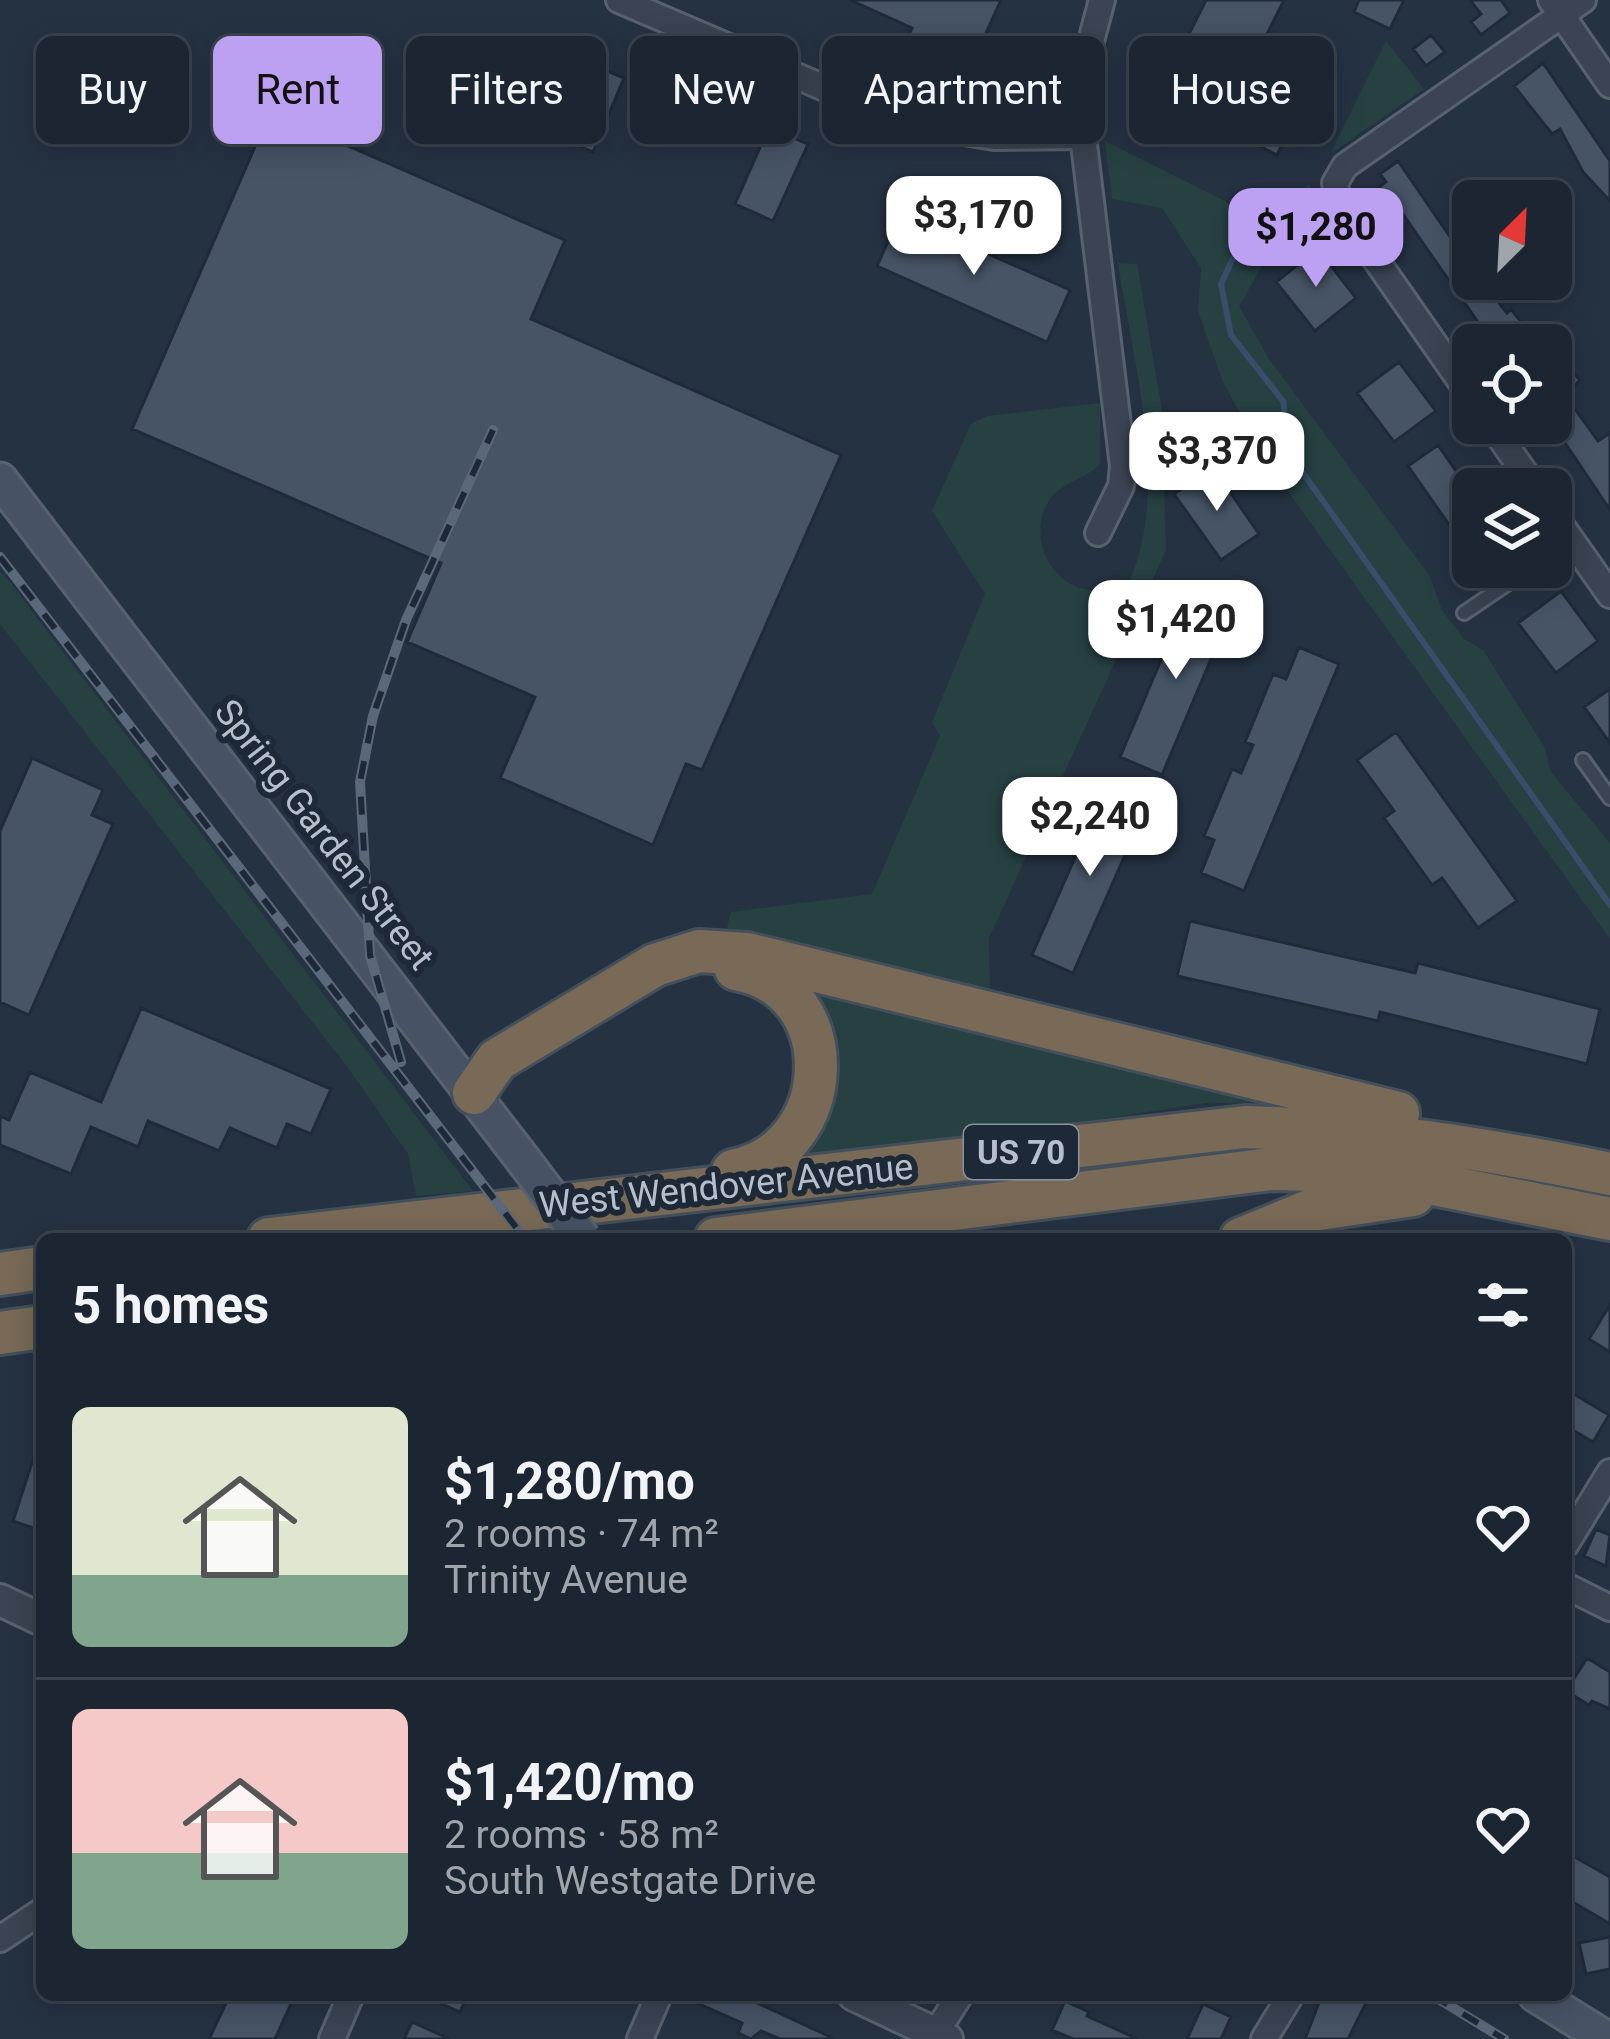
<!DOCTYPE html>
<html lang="en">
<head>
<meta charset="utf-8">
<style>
  :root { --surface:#1c2632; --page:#252e3a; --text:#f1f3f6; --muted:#a0a5ac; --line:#3a434d; --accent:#bca0f2 }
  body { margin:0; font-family:Roboto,sans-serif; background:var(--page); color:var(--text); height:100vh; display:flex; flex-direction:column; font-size:45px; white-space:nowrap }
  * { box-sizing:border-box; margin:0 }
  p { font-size:39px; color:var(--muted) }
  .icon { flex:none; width:66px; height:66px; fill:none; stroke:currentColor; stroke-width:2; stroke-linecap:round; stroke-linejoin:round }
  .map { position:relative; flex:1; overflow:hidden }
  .sheet { position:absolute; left:36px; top:1233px; width:1536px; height:768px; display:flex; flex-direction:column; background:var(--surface); border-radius:18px; box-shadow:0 6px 30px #0003,0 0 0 3px var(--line) }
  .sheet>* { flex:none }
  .banner { position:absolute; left:36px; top:36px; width:1539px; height:108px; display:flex; gap:24px }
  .needle { width:78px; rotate:24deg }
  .buttons { position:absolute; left:1452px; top:180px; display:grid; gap:24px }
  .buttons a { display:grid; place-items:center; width:120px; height:120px; border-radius:18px; background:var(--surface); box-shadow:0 6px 30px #0003,0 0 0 3px var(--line); font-size:60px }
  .price { position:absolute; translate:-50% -102px; padding:0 27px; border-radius:24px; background:#fff; color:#222; font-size:39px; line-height:78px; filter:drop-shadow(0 3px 6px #0008) }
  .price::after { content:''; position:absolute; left:50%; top:72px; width:36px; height:27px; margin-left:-18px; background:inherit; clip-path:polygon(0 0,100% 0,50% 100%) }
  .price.current { background:var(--accent); color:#111 }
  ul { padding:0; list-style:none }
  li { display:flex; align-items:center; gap:36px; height:300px; padding:0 36px }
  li+li { border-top:3px solid var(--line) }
  li span { display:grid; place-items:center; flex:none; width:336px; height:240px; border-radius:18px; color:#555 }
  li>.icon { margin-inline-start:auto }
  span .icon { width:144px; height:144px; fill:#fffc; stroke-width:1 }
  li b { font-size:51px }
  h2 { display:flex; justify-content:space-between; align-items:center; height:144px; padding:0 36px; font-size:51px }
  .chip { padding:0 42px; border-radius:18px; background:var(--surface); box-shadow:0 6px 30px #0003,0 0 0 3px var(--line); font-size:42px; line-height:108px }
  .chip.current { background:var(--accent); color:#111 }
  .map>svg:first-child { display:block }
  .green { fill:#274143 }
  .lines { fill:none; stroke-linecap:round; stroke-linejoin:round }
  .stream { stroke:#384e6a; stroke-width:6 }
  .building { fill:#465466; stroke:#202b39; stroke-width:3 }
  .service-casing { stroke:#58626f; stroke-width:18 }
  .minor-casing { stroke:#58626f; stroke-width:30 }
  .tertiary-casing { stroke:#58626f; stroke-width:36 }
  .secondary-casing { stroke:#58626f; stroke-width:39 }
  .motorway-casing { stroke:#444f5c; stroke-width:48 }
  .service { stroke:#3a4452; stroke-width:12 }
  .minor { stroke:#3a4452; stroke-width:24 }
  .tertiary { stroke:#3a4452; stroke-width:30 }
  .secondary { stroke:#475365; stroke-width:33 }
  .motorway { stroke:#786a56; stroke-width:42 }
  .rail-casing { stroke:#5b6879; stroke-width:10 }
  .rail { stroke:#1e2937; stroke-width:6; stroke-dasharray:18; stroke-linecap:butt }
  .secondary-bridge-casing { stroke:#58626f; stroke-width:39; stroke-linecap:butt }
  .secondary-bridge { stroke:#475365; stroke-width:33 }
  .labels { text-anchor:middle; stroke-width:12; stroke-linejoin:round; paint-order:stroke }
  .shield { fill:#1e2937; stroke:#89929f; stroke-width:3 }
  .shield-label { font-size:33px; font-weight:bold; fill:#b7bfcc }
  .street-label { font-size:36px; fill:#b7bfcc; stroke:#1e2937 }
</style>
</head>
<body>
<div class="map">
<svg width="1610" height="2039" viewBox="0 0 1610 2039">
  <rect width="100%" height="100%" fill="#253242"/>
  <path class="green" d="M1386,41L1424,89L1330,154Z
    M1105,141L1265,221L1309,184L1325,211L1266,259L1239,306L1269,359L1429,575L1442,610L1464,639L1483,650L1545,748L1550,771L1610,843V939L1264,458L1222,380L1198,311L1201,268L1162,208L1112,199Z
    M1118,263L1137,264L1162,410L1166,550L989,938L990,996L726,932L731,912L872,894L940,736L932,722L985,594L932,511L971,424L987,416L1100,403V464C1085,480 1060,482 1048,502C1028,536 1049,585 1089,590C1101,592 1116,588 1127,587C1172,491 1133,364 1118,263Z
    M0,572L6,577L473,1191L416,1196L408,1154L346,1065L0,624Z
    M765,966L1284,1102L1206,1103L766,1171L822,1113Z"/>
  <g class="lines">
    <path class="stream" d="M1295,200L1233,258L1221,284L1231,335L1283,401L1291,456L1610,905"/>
  </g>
  <path class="building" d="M850,0H1001L962,86L899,57L912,28Z
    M1206,0H1284L1242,84L1298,112L1277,155L1158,96Z
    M1359,0H1404L1390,29L1354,12Z
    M1470,0H1501L1510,13L1481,35L1471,22L1481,14Z
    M1431,35L1445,52L1426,66L1413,49Z
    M577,58L624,78L593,152L545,132Z
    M1543,63L1610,161V201L1583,172L1560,129L1552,134L1514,86Z
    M658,81L712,106L696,141L642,115Z
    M270,112L565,240L531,319L841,455L702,770L686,764L653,845L500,778L535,697L407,642L441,563L132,429Z
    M769,127L808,144L773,221L735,204Z
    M1398,161L1473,270V279H1480L1507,313L1511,309L1539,345H1494L1395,203L1386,209L1374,191L1386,182L1380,174Z
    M900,215L1070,290L1047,342L877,266Z
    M1318,249L1356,298L1315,331L1276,282Z
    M1399,362L1436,411L1394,442L1357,393Z
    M1563,362L1580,380L1565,395L1598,441L1610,433V510L1551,422V373Z
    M1438,445L1473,496V559L1408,466Z
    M1213,467L1259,534L1221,560L1174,494Z
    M1191,589L1233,607L1162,775L1120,757Z
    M1561,591L1598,641L1556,673L1518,623Z
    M1299,647L1339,664L1244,891L1201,873L1214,840L1204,836L1232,769L1241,773L1253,745L1245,742L1273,674L1286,679Z
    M1610,689V743L1584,707Z
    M1396,732L1517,901L1478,928L1442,878L1432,885L1384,818L1394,811L1357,760Z
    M32,758L103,790L92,815L113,824L29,1015L0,1002V831Z
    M1107,785L1148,803L1073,973L1032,955Z
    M1190,921L1415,973L1418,963L1600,1009L1587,1064L1380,1012L1378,1021L1177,976Z
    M141,1008L331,1089L311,1134L287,1124L277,1148L230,1128L219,1151L148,1121L138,1147L91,1127L71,1174L0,1145V1116L9,1120L30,1072L101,1102Z
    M1610,1305V1352L1589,1339Z
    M1572,1393L1609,1415L1593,1442L1566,1426Z
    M39,1441L42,1442V1531L13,1521Z
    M1596,1529L1610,1535L1606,1566L1584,1556Z
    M1587,1658L1610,1672V1709L1592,1701L1589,1705L1566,1691Z
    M1566,1852L1610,1877V1924L1566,1898Z
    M1610,1937V1969L1586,1974L1579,1943Z
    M230,1995H295L275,2039H209Z
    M421,1995H468L460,2012Z
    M679,1995H740L835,2039H780L761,2031L751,2039L738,2033L742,2023Z
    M1322,1995H1350L1366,2003L1348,2039H1305Z
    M1065,2001L1089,2012L1087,2016L1138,2039H1073L1052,2030Z
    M1203,2004L1231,2017L1221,2039H1187Z
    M412,2022L450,2039H404Z"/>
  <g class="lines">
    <g class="service-casing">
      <path id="service" d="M1551,554L1571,540
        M1464,613L1532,567
        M1583,760L1610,798"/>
    </g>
    <g class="minor-casing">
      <path id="minor" d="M619,0L904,122L994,137L1083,136
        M1551,0L1610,85
        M1473,399L1339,207L1335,183L1345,166L1583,0
        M1490,423L1536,489
        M1551,511L1610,595
        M1098,533L1121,486L1123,466L1083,136L1086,60L1102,0
        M1566,1544L1610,1472
        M1566,1586L1610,1608
        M0,1939L42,1911
        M332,2039L351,1995
        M640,2039L659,1995
        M932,2039L960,1995
        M1264,2039L1291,1995"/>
    </g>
    <g class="tertiary-casing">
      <path id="tertiary" d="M0,1600L42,1620
        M854,1995L947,2039"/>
    </g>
    <g class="secondary-casing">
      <path id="secondary" d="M0,480L524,1161
        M1536,1995L1607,2039"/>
    </g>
    <g class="motorway-casing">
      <path id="motorway" d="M474,1093L497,1060L655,965L699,951L747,954L1398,1113
        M733,1171C839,1151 847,988 736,969
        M269,1239L1245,1127C1370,1130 1488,1149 1610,1174
        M716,1239L1270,1169L1368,1171L1610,1219
        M1241,1239L1312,1210L1413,1195
        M0,1274L42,1268
        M0,1333L42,1327"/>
    </g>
    <use href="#service" class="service"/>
    <use href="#minor" class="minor"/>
    <use href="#tertiary" class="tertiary"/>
    <use href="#secondary" class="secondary"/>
    <use href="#motorway" class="motorway"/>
    <g class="rail-casing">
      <path id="rail" d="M0,557L525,1239
        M401,1062L370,955L360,782L373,716L406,620L493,430
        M1432,1995L1504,2039"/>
    </g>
    <use href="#rail" class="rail"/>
    <g class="secondary-bridge-casing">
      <path id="secondary-bridge" d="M524,1161L583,1239"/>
    </g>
    <use href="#secondary-bridge" class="secondary-bridge"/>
  </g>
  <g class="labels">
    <rect class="shield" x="964" y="1125" width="114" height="54" rx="9"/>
    <g class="shield-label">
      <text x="1021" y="1164">US 70</text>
    </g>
    <g class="street-label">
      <text transform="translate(325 834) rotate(52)" y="13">Spring Garden Street</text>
      <text transform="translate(726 1185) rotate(-6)" y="13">West Wendover Avenue</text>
    </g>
  </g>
</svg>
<div class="buttons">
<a><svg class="needle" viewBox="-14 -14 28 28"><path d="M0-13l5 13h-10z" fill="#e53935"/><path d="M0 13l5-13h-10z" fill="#a0a5ac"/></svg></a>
<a><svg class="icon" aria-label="locate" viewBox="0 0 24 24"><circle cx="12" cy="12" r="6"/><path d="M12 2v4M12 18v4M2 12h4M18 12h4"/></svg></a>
<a><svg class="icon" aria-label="layers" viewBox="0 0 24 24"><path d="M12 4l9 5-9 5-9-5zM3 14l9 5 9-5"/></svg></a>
</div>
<b class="price" style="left:974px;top:278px">$3,170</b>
<b class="price current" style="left:1316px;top:290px">$1,280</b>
<b class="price" style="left:1217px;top:514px">$3,370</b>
<b class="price" style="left:1176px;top:682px">$1,420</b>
<b class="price" style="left:1090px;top:879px">$2,240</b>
<div class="banner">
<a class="chip">Buy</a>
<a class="chip current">Rent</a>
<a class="chip">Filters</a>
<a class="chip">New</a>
<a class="chip">Apartment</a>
<a class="chip">House</a>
</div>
<section class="sheet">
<h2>5 homes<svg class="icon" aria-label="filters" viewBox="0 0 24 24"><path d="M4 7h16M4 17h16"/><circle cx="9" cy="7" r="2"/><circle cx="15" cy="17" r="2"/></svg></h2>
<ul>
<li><span style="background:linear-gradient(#dfe7d0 70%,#7fa58c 0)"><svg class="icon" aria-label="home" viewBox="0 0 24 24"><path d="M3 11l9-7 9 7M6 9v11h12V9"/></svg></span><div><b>$1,280/mo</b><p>2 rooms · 74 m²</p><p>Trinity Avenue</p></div><svg class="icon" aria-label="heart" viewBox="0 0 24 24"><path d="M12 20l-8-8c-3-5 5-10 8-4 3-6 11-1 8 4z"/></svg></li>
<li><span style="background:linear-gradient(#f6c9c9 60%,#7fa58c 0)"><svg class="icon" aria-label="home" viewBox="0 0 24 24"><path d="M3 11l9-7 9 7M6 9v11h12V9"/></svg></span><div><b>$1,420/mo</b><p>2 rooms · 58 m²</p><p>South Westgate Drive</p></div><svg class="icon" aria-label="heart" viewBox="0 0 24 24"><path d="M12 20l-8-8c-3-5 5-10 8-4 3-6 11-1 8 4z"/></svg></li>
</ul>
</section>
</div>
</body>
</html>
